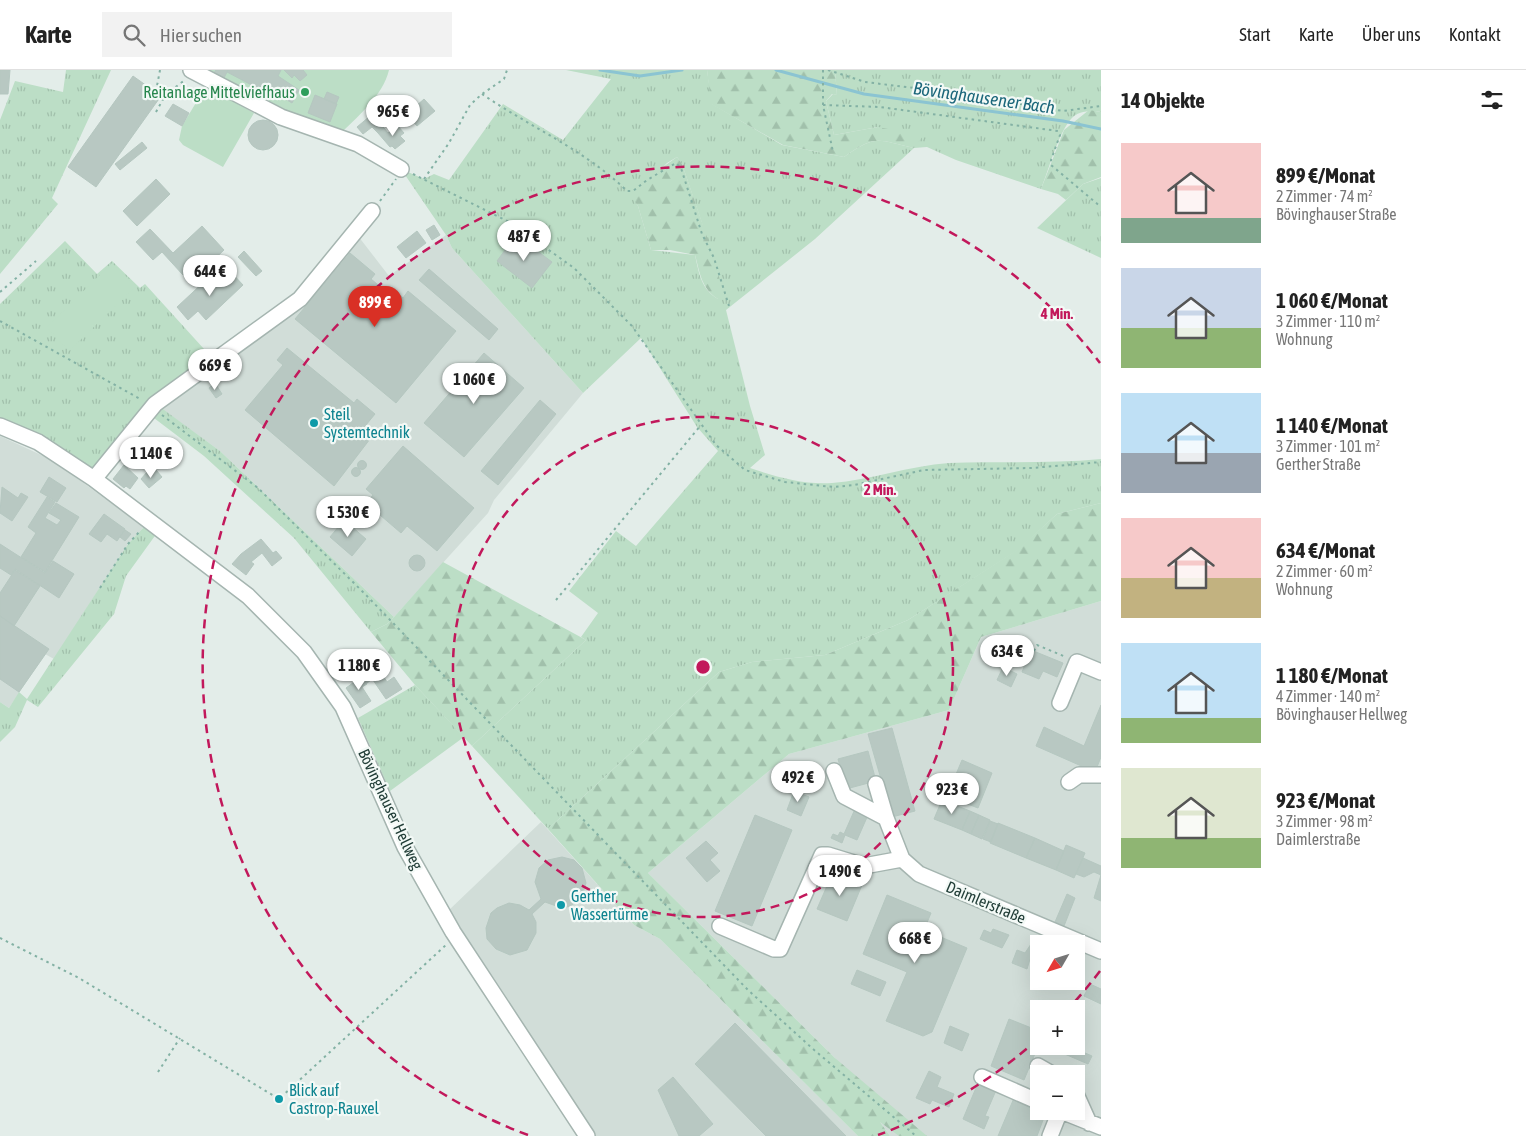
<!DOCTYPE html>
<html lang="de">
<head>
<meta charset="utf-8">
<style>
  :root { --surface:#fff; --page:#f2f2f2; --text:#222; --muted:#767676; --line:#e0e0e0; --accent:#d93025 }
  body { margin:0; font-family:"Asap Condensed",sans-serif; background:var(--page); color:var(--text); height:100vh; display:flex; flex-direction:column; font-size:19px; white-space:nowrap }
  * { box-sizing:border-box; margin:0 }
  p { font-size:16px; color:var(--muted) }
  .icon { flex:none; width:28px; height:28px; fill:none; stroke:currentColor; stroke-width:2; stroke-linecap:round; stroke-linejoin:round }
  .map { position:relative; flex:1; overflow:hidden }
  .sheet { display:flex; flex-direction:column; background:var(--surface); width:425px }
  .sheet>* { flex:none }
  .needle { width:32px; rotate:231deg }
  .fabs { position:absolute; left:1030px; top:865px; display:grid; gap:10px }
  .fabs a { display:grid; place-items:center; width:55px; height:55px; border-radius:0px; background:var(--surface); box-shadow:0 5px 20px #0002; font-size:25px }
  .price { position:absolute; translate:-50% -42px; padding:0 11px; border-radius:18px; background:#fff; color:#222; font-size:16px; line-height:32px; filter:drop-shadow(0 1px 2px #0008) }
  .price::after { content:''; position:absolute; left:50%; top:30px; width:15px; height:11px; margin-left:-8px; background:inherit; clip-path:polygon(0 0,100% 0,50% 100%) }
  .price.current { background:var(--accent); color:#fff }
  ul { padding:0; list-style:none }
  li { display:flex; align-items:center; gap:15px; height:125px; padding:0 20px }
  li span { display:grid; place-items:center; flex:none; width:140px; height:100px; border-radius:0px; color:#555 }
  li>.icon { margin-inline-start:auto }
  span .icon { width:60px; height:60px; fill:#fffc; stroke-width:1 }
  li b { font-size:21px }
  h2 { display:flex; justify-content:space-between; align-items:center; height:60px; padding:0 20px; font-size:21px }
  header { display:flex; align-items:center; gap:30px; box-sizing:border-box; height:70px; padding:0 25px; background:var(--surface); border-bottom:1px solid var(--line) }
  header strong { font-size:24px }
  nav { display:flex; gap:28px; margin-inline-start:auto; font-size:18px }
  .search { width:350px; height:45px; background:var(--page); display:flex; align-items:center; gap:12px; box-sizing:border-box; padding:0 18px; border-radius:0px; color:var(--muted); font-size:19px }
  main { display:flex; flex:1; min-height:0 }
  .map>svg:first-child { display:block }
  .built { fill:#d1ddd8; fill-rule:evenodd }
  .grass { fill:url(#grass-tufts); fill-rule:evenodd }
  .forest { fill:url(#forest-firs) }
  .park { fill:#bcdec6 }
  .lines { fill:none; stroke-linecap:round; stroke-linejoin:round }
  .stream { stroke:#8bc4d2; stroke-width:3 }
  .building { fill:#b8c8c2; stroke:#b5c7c0 }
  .minor-casing { stroke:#a5b5b0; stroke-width:18 }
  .path { stroke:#83b1a4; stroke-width:2; stroke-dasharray:2.5 4; stroke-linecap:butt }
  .minor { stroke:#fff; stroke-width:15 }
  .ring { fill:none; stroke:#c2185b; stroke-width:2.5; stroke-dasharray:9 6 }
  .leisure-dot { fill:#2e9e5b; stroke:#f3f9f6; stroke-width:2 }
  .culture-dot { fill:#0f9aa8; stroke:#f3f9f6; stroke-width:2 }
  .labels { text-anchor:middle; stroke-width:4.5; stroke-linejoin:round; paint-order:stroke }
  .leisure-label { font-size:16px; fill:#27864d; stroke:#f3f9f6; text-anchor:end }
  .culture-label { font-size:16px; fill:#0d838f; stroke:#f3f9f6; text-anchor:start }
  .street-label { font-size:16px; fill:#223e38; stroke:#f3f9f6 }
  .water-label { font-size:18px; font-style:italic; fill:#1c677b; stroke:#f3f9f6 }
  .centre { fill:#c2185b; stroke:#f3f9f6; stroke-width:2.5 }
  .ring-label { font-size:15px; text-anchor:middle; font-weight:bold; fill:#c2185b; stroke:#f3f9f6; stroke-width:4.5; stroke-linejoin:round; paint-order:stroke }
</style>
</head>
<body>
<header>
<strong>Karte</strong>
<div class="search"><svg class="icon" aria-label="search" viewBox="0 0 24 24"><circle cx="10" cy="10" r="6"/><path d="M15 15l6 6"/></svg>Hier suchen</div>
<nav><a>Start</a><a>Karte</a><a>Über uns</a><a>Kontakt</a></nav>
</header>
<main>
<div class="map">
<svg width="1101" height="1066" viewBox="0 0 1101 1066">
  <defs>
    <pattern id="grass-tufts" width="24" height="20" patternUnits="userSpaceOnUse" patternTransform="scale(1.25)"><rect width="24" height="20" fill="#bcdec6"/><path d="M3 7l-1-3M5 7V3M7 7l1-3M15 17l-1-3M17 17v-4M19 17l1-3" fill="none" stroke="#a1c0ab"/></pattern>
    <pattern id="forest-firs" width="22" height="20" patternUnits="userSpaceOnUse" patternTransform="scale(1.25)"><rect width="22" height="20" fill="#bcdec6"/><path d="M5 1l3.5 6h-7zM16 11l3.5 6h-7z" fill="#a1c0ab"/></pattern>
  </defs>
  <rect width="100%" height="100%" fill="#e3ede9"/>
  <path class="built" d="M355,162L389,206L446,165L452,178L583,323L494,430L488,443L394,547L220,381L155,334L272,248Z
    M0,366L52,390L144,457L128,474L54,589L45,584L9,638L0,632Z
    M1101,531V1066H890L835,988L648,803L789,684L949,640L981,567ZM1039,874H1076V911H1039ZM1039,939H1076V976H1039ZM1039,1004H1076V1041H1039Z
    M541,752L634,855L660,869L858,1066H596L449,840Z"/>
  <path class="grass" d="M66,0H111L52,128L58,134L0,204V50L15,11L63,22Z
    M566,0H707L712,34L782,75L844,87C877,64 877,70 914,78L878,57L834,65L826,31L833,24L837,25L835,0H1101V42C1091,40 1078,41 1071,49C1058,64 1049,99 1041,119L956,90L927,77L914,78L815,169L726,240L750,336L765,385L750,398C776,407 805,415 832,413C870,410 909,396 949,393C999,391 1050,394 1101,389V433L1057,444L1018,480L908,550L825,585L752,592L719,602L548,759L472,676L586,570L581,567L598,543L569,521L616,461L636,476L718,381L697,357L641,268L583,323L452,178L446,165L401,99L424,109L434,104L449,110L503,34L563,70L611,9ZM677,87L682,94L702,153L718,229C701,219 699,203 695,185L651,180L638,136L633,128L667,93Z
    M1101,108V188L1037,158L1083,114Z
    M65,171L97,204L112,191L140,218L145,214L214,290L156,334L220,381L394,547L387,554L371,562L294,468L204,386L150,345L97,401L0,354V234Z
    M144,457H149L157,463L126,506L114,544L38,637L27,630L15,657L0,672V632L9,638L19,622L27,629L128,474Z
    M415,615L464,667L390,721L358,648Z"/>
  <path class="forest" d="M707,0H835L837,25L832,24L826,31L834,65L878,57L923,66L914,78C877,70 877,64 844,87L783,75L711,34Z
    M1089,40L1101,42V107L1083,114L1066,130L1058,124L1041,119L1064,60Z
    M677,87L682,94L717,196L722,222L718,229C701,218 700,203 695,185L670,180H651L638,136L632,128L646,109Z
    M1101,433V531L981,567L949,640L789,684L648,803L835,988L927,1066H899L880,1052L890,1066H858L660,869L634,855L548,759L719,602L752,592L825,585L908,550L1017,480L1057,444Z
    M443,492L586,570L472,676L415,615L371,562L387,554L394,547Z"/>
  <path class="park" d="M191,0H389C383,26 356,48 338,66Z
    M206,16L254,43L223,97L183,75L179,70L182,56Z
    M112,193L136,216L69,281L47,257Z"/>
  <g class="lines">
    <path class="stream" d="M600,0L640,6L682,0
      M776,0L864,24L1063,51L1101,59"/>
  </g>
  <path class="building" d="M0,0H10L8,24H0Z
    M216,0H228L223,10L213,4Z
    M228,0H281L278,6L299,20L292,33L282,27L280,30L227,2Z
    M284,0H303L307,5L300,11L294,5L292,8Z
    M133,6L161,26L96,117L68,97Z
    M327,22L339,27L336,34L324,29Z
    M315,25L337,34L330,52L308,43Z
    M424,29L435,41L417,56L407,44Z
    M173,34L189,43L182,56L165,46Z
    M376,41L380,47L377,50L384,58L378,63L372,57L363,64L357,57Z
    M248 65a15 15 0 1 1 30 0a15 15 0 1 1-30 0Z
    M397,55L404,63L400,66L405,71L395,79L392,76L390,77L378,63L384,58L388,63Z
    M142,72L147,78L120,100L115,94Z
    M156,109L170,124L137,156L123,141Z
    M434,155L440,165L432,170L426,160Z
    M202,156L224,180L206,197L199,190L183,205L162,182L153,190L136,172L150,159L173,183Z
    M417,161L426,173L406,188L397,177Z
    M516,165L552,192L532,218L497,191Z
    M244,181L262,201L256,206L238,187Z
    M350,183L375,204L371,209L389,224L393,219L403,228L408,221L456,261L396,333L295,249Z
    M429,199L498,259L489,270L419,210Z
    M230,201L243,215L206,250L198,241L188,250L177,237L207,209L213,216Z
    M287,278L354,333L357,329L375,344L361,361L370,369L334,416L245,340L283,295L277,290Z
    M484,283L524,318L464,387L424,353Z
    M215,313L222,324L216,328L209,318Z
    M540,330L556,344L498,415L481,401Z
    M403,376L474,438L437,481L407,456L401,463L366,433L373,425L366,419Z
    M357.5 395a4.5 4.5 0 1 1 9 0a4.5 4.5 0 1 1-9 0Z
    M124,395L138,408L130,419L126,416L124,418L113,409Z
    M351.5 402a4.5 4.5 0 1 1 9 0a4.5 4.5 0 1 1-9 0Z
    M156,400L162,407L149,418L141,409L147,402L149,406Z
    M49,407L66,418L57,432L40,422Z
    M2,417L18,428L21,423L28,427L12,451L0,443Z
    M47,427L55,432L45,448L57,455L61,450L49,443L56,433L79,447L45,502L21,487L36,463L28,457Z
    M104,444L125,459L117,471L107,464L101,472L89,464Z
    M344,450L366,469L352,486L330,467Z
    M125,460L131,464L125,471L120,467Z
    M261,469L273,483L276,481L282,488L272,496L262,483L251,492L254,494L246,505L232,494L241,484Z
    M0,474L45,503L53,491L74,504L59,528L15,499L11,505L0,498Z
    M409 493a8 8 0 1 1 16 0a8 8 0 1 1-16 0Z
    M15,500L40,516L14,556L0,546V523Z
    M0,546L49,579L19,622L0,609Z
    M1031,580L1063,593L1057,607L1043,601L1039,609L1022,602Z
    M363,594L370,605L378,599L381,603L367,613L357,598Z
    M1003,597L1017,604L1011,617L997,610Z
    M360,603L367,614L362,617L371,631L360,638L346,618L357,610L355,607Z
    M382,604L387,612L394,607L402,619L386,629L373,610Z
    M1101,635V687L1095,702L1036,676L1044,657L1084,676Z
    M892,658L915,741L892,747L868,664Z
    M868,681L876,711L846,719L838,689Z
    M962,690L992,703L978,738L957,730L959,725L949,721Z
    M794,721L809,727L801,746L787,740Z
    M942,730L970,741L962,760L934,749Z
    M855,739L868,745L857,770L845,765L842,773L831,768L833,764L838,766L840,762L844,764Z
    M970,741L979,745L971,764L962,760Z
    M755,745L792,760L752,856L715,841Z
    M979,745L990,750L982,769L971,764Z
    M990,751L998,754L991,772L983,769Z
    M998,753L1035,768L1026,788L990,773Z
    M1035,768L1064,781L1056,800L1026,788Z
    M706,771L718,783L710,790L720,801L707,812L686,788Z
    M1066,775L1085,783L1074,808L1056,800Z
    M562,787L574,790L582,798L586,813L582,826L571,836L562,838L545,832L532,844L536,852V863L527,880L510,885L496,879L487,869L486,858L491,843L497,838L509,833L520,835L529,840L541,829L535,812L539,798L548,790Z
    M1083,788L1101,796V831L1094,828L1101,805L1094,802L1084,807L1076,804Z
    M833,802L862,815L847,851L817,839Z
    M1067,824L1075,828L1064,856L1055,852Z
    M887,825L931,843L924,860L967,878L932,962L923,966L886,951L907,902L863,884Z
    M993,859L1009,865L1002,878L980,869L984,860L991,863Z
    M1031,874L1039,878L1037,892L1030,889L1027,899L1012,893L1017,880L1025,883Z
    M857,900L886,912L880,926L851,914Z
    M1090,914L1101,919V934L1084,926Z
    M1009,949L1039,961V974L1024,1010L991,996Z
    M735,953L846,1066H766L695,994Z
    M950,956L969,964L962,981L944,973Z
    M1053,976H1069L1092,986L1088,994L1053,979Z
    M929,1001L941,1007L937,1017L954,1024L949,1037L932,1030L930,1034L916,1028Z
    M673,1007L713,1054L699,1066H679L658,1020Z
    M982,1011L997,1018L985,1046L989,1047L984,1059L963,1049L978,1013L981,1015Z
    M1014,1028L1039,1039V1041L1046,1042L1037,1066H998Z"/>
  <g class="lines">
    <g class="minor-casing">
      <path id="minor" d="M191,0L281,47L358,74L401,99
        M0,356L38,372L94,409L248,526L304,582L343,637L405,777L453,862L587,1066
        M94,409L155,334L300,229L372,141
        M1060,633L1077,592L1101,602
        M834,701L844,726L886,748L902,789L919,804L1101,881
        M1069,712L1079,705H1101
        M876,714L886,748
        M720,856L774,879H780L822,785H828L864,796L902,789
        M1038,996L1052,1004
        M982,1007L1039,1032
        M1076,1024L1089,1053
        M1061,1041L1101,1057
        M1050,1066L1060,1041"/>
    </g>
    <path class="path" d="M160,0L157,16L166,24
      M823,0V35L833,82
      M828,0L865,12L955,23L1063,41L1101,36
      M482,24C530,57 585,80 627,121H633L647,110L676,93L681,98L702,164L714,188L729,236
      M823,35L880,37L1058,61L1060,65L1051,90V95L1101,137
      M156,42L166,24L185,10
      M413,104L511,153L574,198L632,256L716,375L745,400L785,412L834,417L854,415L924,400L1032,398L1101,392
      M424,109L449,73L470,35L482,24L504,9L507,0
      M380,131L396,109
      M0,222L36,191
      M0,251L142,330
      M162,345L258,418L279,439L365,524L748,920L813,979L916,1066
      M100,518L128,474L141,460
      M556,530L701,355
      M1034,581L1037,575L1066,587
      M0,868L79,908L279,1029L447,874
      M158,1002L180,968"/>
    <use href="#minor" class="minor"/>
  </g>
  <g class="ring">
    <circle cx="703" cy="597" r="250"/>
    <path d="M1100 901A500 500 0 0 1 1069 938M1038 969A500 500 0 0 1 878 1065M528 1065A500 500 0 1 1 1100 293"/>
  </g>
  <circle class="leisure-dot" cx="305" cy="22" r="5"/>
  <g class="culture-dot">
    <circle cx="314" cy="353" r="5"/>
    <circle cx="561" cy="835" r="5"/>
    <circle cx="279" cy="1029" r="5"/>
  </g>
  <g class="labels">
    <g class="leisure-label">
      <text x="295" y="28">Reitanlage Mittelviefhaus</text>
    </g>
    <g class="culture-label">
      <text x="324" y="350">Steil<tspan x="324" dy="18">Systemtechnik</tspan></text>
      <text x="571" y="832">Gerther<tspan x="571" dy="18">Wassertürme</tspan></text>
      <text x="289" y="1026">Blick auf<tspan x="289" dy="18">Castrop-Rauxel</tspan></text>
    </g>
    <g class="street-label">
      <text transform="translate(391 739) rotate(65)" y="6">Bövinghauser Hellweg</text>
      <text transform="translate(986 832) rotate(23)" y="6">Daimlerstraße</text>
    </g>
    <g class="water-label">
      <text transform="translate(984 28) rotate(8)" y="6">Bövinghausener Bach</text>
    </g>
  </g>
  <circle cx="703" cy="597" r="8" class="centre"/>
  <g class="ring-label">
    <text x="1057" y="249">4 Min.</text>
    <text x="880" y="425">2 Min.</text>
  </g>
</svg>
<div class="fabs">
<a><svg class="needle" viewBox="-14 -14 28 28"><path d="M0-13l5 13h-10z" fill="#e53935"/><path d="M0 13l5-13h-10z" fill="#767676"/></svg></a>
<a>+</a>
<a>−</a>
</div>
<b class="price" style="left:393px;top:67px">965 €</b>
<b class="price" style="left:524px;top:192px">487 €</b>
<b class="price" style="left:210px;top:227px">644 €</b>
<b class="price current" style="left:375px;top:258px">899 €</b>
<b class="price" style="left:215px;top:321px">669 €</b>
<b class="price" style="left:474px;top:335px">1 060 €</b>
<b class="price" style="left:151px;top:409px">1 140 €</b>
<b class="price" style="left:348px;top:468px">1 530 €</b>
<b class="price" style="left:1007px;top:607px">634 €</b>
<b class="price" style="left:359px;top:621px">1 180 €</b>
<b class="price" style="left:798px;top:733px">492 €</b>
<b class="price" style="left:952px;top:745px">923 €</b>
<b class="price" style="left:840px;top:827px">1 490 €</b>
<b class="price" style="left:915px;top:894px">668 €</b>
</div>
<section class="sheet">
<h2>14 Objekte<svg class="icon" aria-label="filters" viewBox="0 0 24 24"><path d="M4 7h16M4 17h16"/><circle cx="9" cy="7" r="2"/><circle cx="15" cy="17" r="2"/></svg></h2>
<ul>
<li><span style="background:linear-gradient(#f6c9c9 75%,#7fa58c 0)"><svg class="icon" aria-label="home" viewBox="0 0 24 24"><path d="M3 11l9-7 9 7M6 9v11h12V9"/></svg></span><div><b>899 €/Monat</b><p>2 Zimmer · 74 m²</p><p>Bövinghauser Straße</p></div></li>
<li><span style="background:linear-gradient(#c9d6e8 60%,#8fb573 0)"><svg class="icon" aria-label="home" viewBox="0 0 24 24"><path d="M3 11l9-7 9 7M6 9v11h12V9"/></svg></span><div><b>1 060 €/Monat</b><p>3 Zimmer · 110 m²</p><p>Wohnung</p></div></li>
<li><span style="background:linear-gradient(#bfe0f5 60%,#9aa5b1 0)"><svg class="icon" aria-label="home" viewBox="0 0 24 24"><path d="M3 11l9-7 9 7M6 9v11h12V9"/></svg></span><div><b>1 140 €/Monat</b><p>3 Zimmer · 101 m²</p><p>Gerther Straße</p></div></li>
<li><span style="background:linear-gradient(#f6c9c9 60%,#c2b280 0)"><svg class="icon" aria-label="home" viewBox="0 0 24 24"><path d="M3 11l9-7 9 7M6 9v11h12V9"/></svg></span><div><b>634 €/Monat</b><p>2 Zimmer · 60 m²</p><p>Wohnung</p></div></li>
<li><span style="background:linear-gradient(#bfe0f5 75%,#8fb573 0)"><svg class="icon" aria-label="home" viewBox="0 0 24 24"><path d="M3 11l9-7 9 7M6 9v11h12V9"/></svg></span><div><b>1 180 €/Monat</b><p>4 Zimmer · 140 m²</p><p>Bövinghauser Hellweg</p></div></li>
<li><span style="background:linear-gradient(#dfe7d0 70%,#8fb573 0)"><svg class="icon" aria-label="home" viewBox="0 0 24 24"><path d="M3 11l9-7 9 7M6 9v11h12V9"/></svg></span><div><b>923 €/Monat</b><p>3 Zimmer · 98 m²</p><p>Daimlerstraße</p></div></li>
</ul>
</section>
</main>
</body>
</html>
